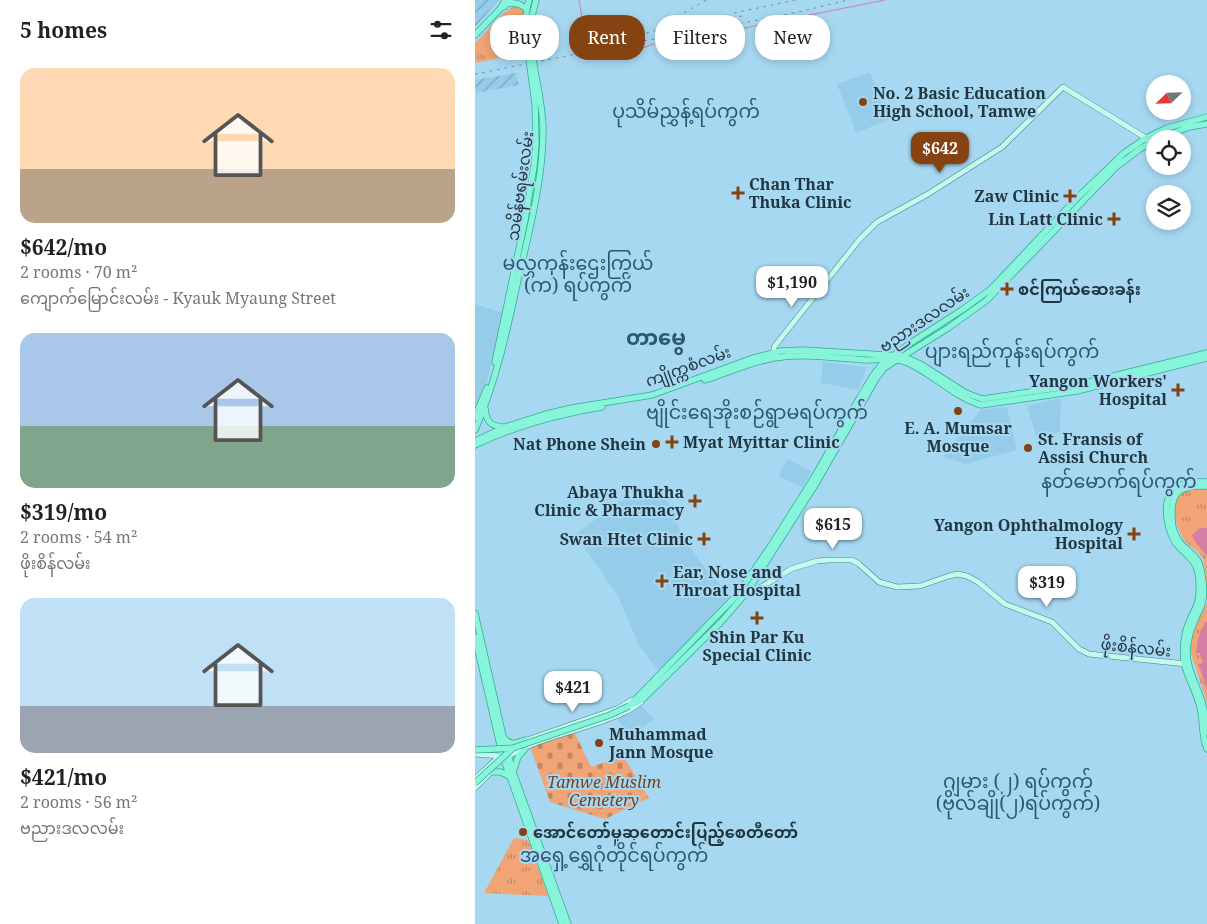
<!DOCTYPE html>
<html lang="en">
<head>
<meta charset="utf-8">
<style>
  :root { --surface:#fff; --page:#f6f6f6; --text:#222; --muted:#767676; --accent:#854312 }
  body { margin:0; font-family:"Noto Serif","Noto Sans Myanmar",serif; background:var(--page); color:var(--text); height:100vh; display:flex; flex-direction:column; font-size:19px; white-space:nowrap }
  * { box-sizing:border-box; margin:0 }
  p { font-size:16px; color:var(--muted) }
  .icon { flex:none; width:28px; height:28px; fill:none; stroke:currentColor; stroke-width:2; stroke-linecap:round; stroke-linejoin:round }
  .map { position:relative; flex:1; overflow:hidden }
  .side { display:flex; flex-direction:column; background:var(--surface); width:475px }
  .side>* { flex:none }
  .hud { position:absolute; left:15px; top:15px; width:475px; height:45px; display:flex; gap:10px }
  .needle { width:32px; rotate:247deg }
  .tools { position:absolute; left:671px; top:75px; display:grid; gap:10px }
  .tools a { display:grid; place-items:center; width:45px; height:45px; border-radius:50%; background:var(--surface); box-shadow:0 2px 8px #0003; font-size:25px }
  .price { position:absolute; translate:-50% -42px; padding:0 11px; border-radius:10px; background:#fff; color:#222; font-size:16px; line-height:32px; filter:drop-shadow(0 1px 2px #0008) }
  .price::after { content:''; position:absolute; left:50%; top:30px; width:15px; height:11px; margin-left:-8px; background:inherit; clip-path:polygon(0 0,100% 0,50% 100%) }
  .price.on { background:var(--accent); color:#fff }
  ul { padding:0; list-style:none }
  li { display:grid; align-content:center; gap:10px; height:265px; padding:0 20px }
  li span { display:grid; place-items:center; height:155px; border-radius:15px; color:#555 }
  li>.icon { margin-inline-start:auto }
  span .icon { width:90px; height:90px; fill:#fffc; stroke-width:1 }
  li b { font-size:21px }
  h2 { display:flex; justify-content:space-between; align-items:center; height:60px; padding:0 20px; font-size:21px }
  .tag { padding:0 18px; border-radius:20px; background:var(--surface); box-shadow:0 2px 8px #0003; font-size:18px; line-height:45px }
  .tag.on { background:var(--accent); color:#fff }
  main { display:flex; flex:1; min-height:0 }
  .map>svg:first-child { display:block }
  .built { fill:#95ccea }
  .industrial { fill:url(#industrial-furrows) }
  .cemetery { fill:url(#cemetery-stones) }
  .park { fill:url(#park-tufts) }
  .water { fill:#d57da5 }
  .lines { fill:none; stroke-linecap:round; stroke-linejoin:round }
  .stream { stroke:#d57da5; stroke-width:1 }
  .secondary-casing { stroke:#49778e; stroke-width:6 }
  .primary-casing { stroke:#30ad94; stroke-width:7 }
  .secondary { stroke:#c3faec; stroke-width:5 }
  .primary { stroke:#88f4da; stroke-width:5.5 }
  .rail { stroke:#6a8da0; stroke-width:1; stroke-dasharray:2.5 5; stroke-linecap:butt }
  .primary-bridge-casing { stroke:#30ad94; stroke-width:7; stroke-linecap:butt }
  .primary-bridge { stroke:#88f4da; stroke-width:5.5 }
  .poi-dot { fill:#854312; stroke:#a7d8f2; stroke-width:2 }
  .labels { text-anchor:middle; stroke-width:4; stroke-linejoin:round; paint-order:stroke }
  .poi-label { font-size:16px; font-weight:bold; fill:#223640; stroke:#a7d8f2; text-anchor:start }
  .street-label { font-size:16px; fill:#223640; stroke:#a7d8f2 }
  .park-label { font-size:16px; font-style:italic; fill:#753f1b; stroke:#a7d8f2 }
  .quarter-label { font-size:19px; fill:#2a586f; stroke:#a7d8f2 }
  .district-label { font-size:21px; font-weight:bold; fill:#2a586f; stroke:#a7d8f2 }
</style>
</head>
<body>
<main>
<section class="side">
<h2>5 homes<svg class="icon" aria-label="filters" viewBox="0 0 24 24"><path d="M4 7h16M4 17h16"/><circle cx="9" cy="7" r="2"/><circle cx="15" cy="17" r="2"/></svg></h2>
<ul>
<li><span style="background:linear-gradient(#ffd9b3 65%,#b9a48a 0)"><svg class="icon" aria-label="home" viewBox="0 0 24 24"><path d="M3 11l9-7 9 7M6 9v11h12V9"/></svg></span><div><b>$642/mo</b><p>2 rooms · 70 m²</p><p>ကျောက်မြောင်းလမ်း - Kyauk Myaung Street</p></div></li>
<li><span style="background:linear-gradient(#a9c7e8 60%,#7fa58c 0)"><svg class="icon" aria-label="home" viewBox="0 0 24 24"><path d="M3 11l9-7 9 7M6 9v11h12V9"/></svg></span><div><b>$319/mo</b><p>2 rooms · 54 m²</p><p>ဖိုးစိန်လမ်း</p></div></li>
<li><span style="background:linear-gradient(#bfe0f5 70%,#9aa5b1 0)"><svg class="icon" aria-label="home" viewBox="0 0 24 24"><path d="M3 11l9-7 9 7M6 9v11h12V9"/></svg></span><div><b>$421/mo</b><p>2 rooms · 56 m²</p><p>ဗညားဒလလမ်း</p></div></li>
</ul>
</section>
<div class="map">
<svg width="732" height="924" viewBox="0 0 732 924">
  <defs>
    <pattern id="industrial-furrows" width="10" height="10" patternUnits="userSpaceOnUse" patternTransform="scale(1.25)"><rect width="10" height="10" fill="#95ccea"/><path d="M-1 1l2-2M0 10L10 0M9 11l2-2" fill="none" stroke="#79a6bf"/></pattern>
    <pattern id="cemetery-stones" width="16" height="16" patternUnits="userSpaceOnUse" patternTransform="scale(1.25)"><rect width="16" height="16" fill="#f1a475"/><path d="M2 7V4a2 2 0 0 1 4 0v3zM10 15v-3a2 2 0 0 1 4 0v3z" fill="#c38661"/></pattern>
    <pattern id="park-tufts" width="24" height="20" patternUnits="userSpaceOnUse" patternTransform="scale(1.25)"><rect width="24" height="20" fill="#f1a475"/><path d="M3 7l-1-3M5 7V3M7 7l1-3M15 17l-1-3M17 17v-4M19 17l1-3" fill="none" stroke="#c38661"/></pattern>
  </defs>
  <rect width="100%" height="100%" fill="#a7d8f2"/>
  <path class="built" d="M395,72L413,120L381,133L362,84Z
    M0,304L28,313L11,386L0,413Z
    M348,362L392,367L383,390L346,383Z
    M586,398L585,432L561,437L552,406Z
    M532,407L542,450L491,464L468,457L506,410Z
    M312,459L336,471L328,488L304,476Z
    M176,486L194,504L207,535L229,567L257,597L184,671L164,645L143,596L100,535L142,503Z
    M165,704L179,719L156,737L143,720Z"/>
  <path class="industrial" d="M0,0H24L0,27Z
    M41,73L44,85L1,93L0,80Z"/>
  <path class="cemetery" d="M99,731L116,767L148,756L174,798L130,819L75,802L55,747Z"/>
  <path class="park" d="M39,6H42L48,9L49,53L0,63V43L30,12Z
    M732,489V528H728L720,542L732,556V599C731,586 732,569 727,557C723,550 714,547 710,541C701,529 692,500 709,492C716,489 725,489 732,489Z
    M732,604V622L730,623L722,653L725,652L728,663L724,664L732,690V703L715,650L718,628Z
    M39,838L53,840L73,896L9,893Z"/>
  <path class="water" d="M725,528H732V556L720,542L717,535Z
    M730,622H732V690C728,681 727,672 723,664L728,663L725,653H721L723,639Z"/>
  <g class="lines">
    <path class="stream" d="M104,0L111,38L112,54L114,59H118L138,54L161,51L178,44L199,42L410,0"/>
    <g class="secondary-casing">
      <path id="secondary" d="M299,355V347L314,328L384,240L402,222L453,194L527,147L588,87L671,138L674,143
        M262,595L283,589L316,569L342,561L354,560H377L384,564L404,582L422,587L445,586L474,576L483,574L492,576L503,582L530,604L577,622L604,649L614,654L711,664
        M49,741L144,708L157,700
        M0,754L26,756
        M31,758C58,740 94,733 125,722C139,717 154,712 166,702
        M0,779L29,752
        M0,788L14,774"/>
    </g>
    <g class="primary-casing">
      <path id="primary" d="M33,3L44,4L52,9
        M26,8L30,0
        M0,35L26,8L30,6L36,0
        M53,52C51,34 49,17 54,0
        M57,52V16L61,0
        M683,139L714,127L732,124
        M20,362L50,220L59,166L61,144L60,104L55,66
        M230,380C252,373 276,362 299,358C330,353 360,358 391,360C405,360 420,357 433,363C458,374 479,397 506,405L602,391L732,358
        M10,408C11,421 15,426 28,427
        M0,417L12,388
        M0,430C21,382 32,331 43,280C54,232 69,176 68,126C67,106 63,86 59,66
        M0,441L30,427L71,414L97,408L177,395L278,358L306,351L328,350L428,356L447,365L491,393L507,399L602,385L732,353
        M0,445C40,426 83,414 127,407
        M732,482C716,481 696,483 692,503C690,515 694,536 703,546C711,555 720,559 723,573C725,583 725,597 721,607C717,616 712,624 710,635C703,673 720,680 726,712C728,725 727,737 732,749
        M732,486C708,485 695,490 697,517C697,524 698,532 703,539C712,555 724,551 727,575C729,586 730,599 725,609C718,625 713,633 712,652C712,669 721,683 726,699C730,710 731,720 732,732
        M0,613L28,736L38,772L93,924
        M0,637L27,754L87,924
        M158,704L168,699L246,622L272,592L342,482L401,379L409,368L473,328L512,300L641,167L665,149L680,140
        M154,706L262,595L295,547L338,479L385,397L399,374L407,364L434,344L487,310L516,289L603,197L649,153L671,138L692,128L732,117
        M30,739C36,746 42,743 50,740
        M15,772H26L34,776
        M38,772L43,757L50,749"/>
    </g>
    <use href="#secondary" class="secondary"/>
    <use href="#primary" class="primary"/>
    <path class="rail" d="M259,13L320,0
      M190,24L231,0
      M198,29L267,16
      M164,35L205,24
      M0,74L173,40L218,33L328,11L373,0"/>
    <g class="primary-bridge-casing">
      <path id="primary-bridge" d="M53,52L55,66
        M57,52L59,66
        M0,750L38,748
        M0,783L38,748L135,715L154,706"/>
    </g>
    <use href="#primary-bridge" class="primary-bridge"/>
  </g>
  <g class="poi-dot">
    <circle cx="388" cy="102" r="5"/>
    <path d="M260.5 185.5h5v5h5v5h-5v5h-5v-5h-5v-5h5z"/>
    <path d="M592.5 188.5h5v5h5v5h-5v5h-5v-5h-5v-5h5z"/>
    <path d="M636.5 211.5h5v5h5v5h-5v5h-5v-5h-5v-5h5z"/>
    <path d="M529.5 281.5h5v5h5v5h-5v5h-5v-5h-5v-5h5z"/>
    <path d="M700.5 382.5h5v5h5v5h-5v5h-5v-5h-5v-5h5z"/>
    <circle cx="483" cy="411" r="5"/>
    <path d="M194.5 434.5h5v5h5v5h-5v5h-5v-5h-5v-5h5z"/>
    <circle cx="181" cy="444" r="5"/>
    <circle cx="553" cy="448" r="5"/>
    <path d="M217.5 493.5h5v5h5v5h-5v5h-5v-5h-5v-5h5z"/>
    <path d="M656.5 526.5h5v5h5v5h-5v5h-5v-5h-5v-5h5z"/>
    <path d="M226.5 531.5h5v5h5v5h-5v5h-5v-5h-5v-5h5z"/>
    <path d="M184.5 573.5h5v5h5v5h-5v5h-5v-5h-5v-5h5z"/>
    <path d="M279.5 610.5h5v5h5v5h-5v5h-5v-5h-5v-5h5z"/>
    <circle cx="124" cy="743" r="5"/>
    <circle cx="48" cy="832" r="5"/>
  </g>
  <g class="labels">
    <g class="poi-label">
      <text x="398" y="99">No. 2 Basic Education<tspan x="398" dy="18">High School, Tamwe</tspan></text>
      <text x="274" y="190">Chan Thar<tspan x="274" dy="18">Thuka Clinic</tspan></text>
      <text x="584" y="202" text-anchor="end">Zaw Clinic</text>
      <text x="628" y="225" text-anchor="end">Lin Latt Clinic</text>
      <text x="543" y="295">စင်ကြယ်ဆေးခန်း</text>
      <text x="692" y="387" text-anchor="end">Yangon Workers'<tspan x="692" dy="18">Hospital</tspan></text>
      <text x="483" y="434" text-anchor="middle">E. A. Mumsar<tspan x="483" dy="18">Mosque</tspan></text>
      <text x="563" y="445">St. Fransis of<tspan x="563" dy="18">Assisi Church</tspan></text>
      <text x="208" y="448">Myat Myittar Clinic</text>
      <text x="171" y="450" text-anchor="end">Nat Phone Shein</text>
      <text x="209" y="498" text-anchor="end">Abaya Thukha<tspan x="209" dy="18">Clinic &amp; Pharmacy</tspan></text>
      <text x="648" y="531" text-anchor="end">Yangon Ophthalmology<tspan x="648" dy="18">Hospital</tspan></text>
      <text x="218" y="545" text-anchor="end">Swan Htet Clinic</text>
      <text x="198" y="578">Ear, Nose and<tspan x="198" dy="18">Throat Hospital</tspan></text>
      <text x="282" y="643" text-anchor="middle">Shin Par Ku<tspan x="282" dy="18">Special Clinic</tspan></text>
      <text x="134" y="740">Muhammad<tspan x="134" dy="18">Jann Mosque</tspan></text>
      <text x="58" y="838">အောင်တော်မူဆုတောင်းပြည့်စေတီတော်</text>
    </g>
    <g class="street-label">
      <text transform="translate(45 186) rotate(-82)" y="6">သမိန်ဗရမ်းလမ်း</text>
      <text transform="translate(449 319) rotate(-34)" y="6">ဗညားဒလလမ်း</text>
      <text transform="translate(213 366) rotate(-20)" y="6">ကျိုက္ကစံလမ်း</text>
      <text transform="translate(661 647) rotate(6)" y="6">ဖိုးစိန်လမ်း</text>
    </g>
    <g class="park-label">
      <text x="129" y="788">Tamwe Muslim<tspan x="129" dy="18">Cemetery</tspan></text>
    </g>
    <g class="quarter-label">
      <text x="211" y="118">ပုသိမ်ညွှန့်ရပ်ကွက်</text>
      <text x="103" y="270">မလွှကုန်းဌေးကြွယ်<tspan x="103" dy="22">(က) ရပ်ကွက်</tspan></text>
      <text x="537" y="358">ပျားရည်ကုန်းရပ်ကွက်</text>
      <text x="282" y="419">ဗျိုင်းရေအိုးစဉ်ရွာမရပ်ကွက်</text>
      <text x="644" y="488">နတ်မောက်ရပ်ကွက်</text>
      <text x="543" y="788">ဂျမား (၂) ရပ်ကွက်<tspan x="543" dy="22">(ဗိုလ်ချို(၂)ရပ်ကွက်)</tspan></text>
      <text x="139" y="862">အရှေ့ရွှေဂုံတိုင်ရပ်ကွက်</text>
    </g>
    <g class="district-label">
      <text x="181" y="345">တာမွေ</text>
    </g>
  </g>
</svg>
<div class="tools">
<a><svg class="needle" viewBox="-14 -14 28 28"><path d="M0-13l5 13h-10z" fill="#e53935"/><path d="M0 13l5-13h-10z" fill="#767676"/></svg></a>
<a><svg class="icon" aria-label="locate" viewBox="0 0 24 24"><circle cx="12" cy="12" r="6"/><path d="M12 2v4M12 18v4M2 12h4M18 12h4"/></svg></a>
<a><svg class="icon" aria-label="layers" viewBox="0 0 24 24"><path d="M12 4l9 5-9 5-9-5zM3 14l9 5 9-5"/></svg></a>
</div>
<b class="price on" style="left:465px;top:174px">$642</b>
<b class="price" style="left:317px;top:308px">$1,190</b>
<b class="price" style="left:358px;top:550px">$615</b>
<b class="price" style="left:572px;top:608px">$319</b>
<b class="price" style="left:98px;top:713px">$421</b>
<div class="hud">
<a class="tag">Buy</a>
<a class="tag on">Rent</a>
<a class="tag">Filters</a>
<a class="tag">New</a>
</div>
</div>
</main>
</body>
</html>
